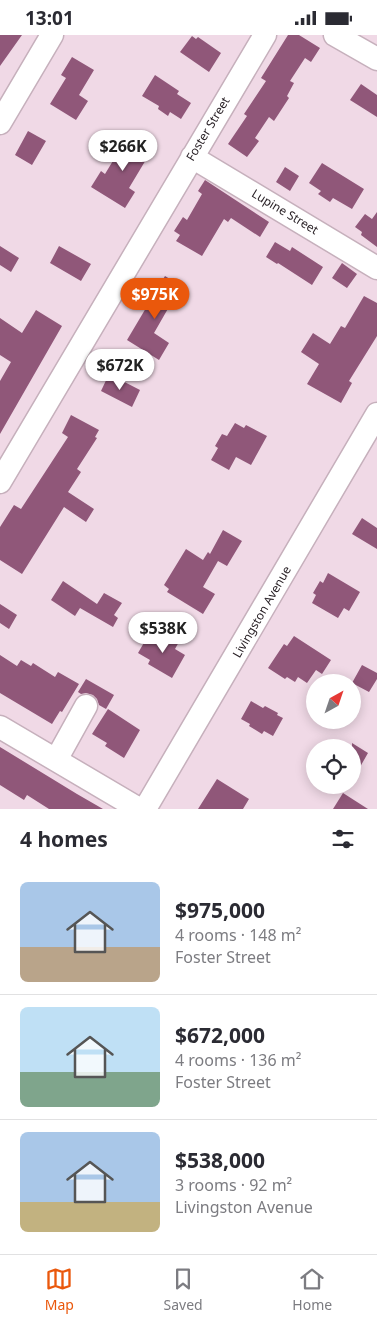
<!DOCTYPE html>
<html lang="en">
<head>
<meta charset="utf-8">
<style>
  :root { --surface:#fff; --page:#f7f7f7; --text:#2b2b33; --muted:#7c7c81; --line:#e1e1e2; --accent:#ea580c }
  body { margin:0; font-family:"Noto Sans",sans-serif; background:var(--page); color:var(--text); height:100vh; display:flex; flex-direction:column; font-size:19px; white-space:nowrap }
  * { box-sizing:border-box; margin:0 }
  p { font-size:16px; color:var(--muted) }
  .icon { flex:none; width:28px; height:28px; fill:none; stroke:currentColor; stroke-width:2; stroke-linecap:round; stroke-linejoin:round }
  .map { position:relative; height:774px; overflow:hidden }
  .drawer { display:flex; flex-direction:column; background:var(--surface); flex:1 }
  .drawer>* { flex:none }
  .needle { width:32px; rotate:40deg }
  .buttons { position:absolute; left:306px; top:639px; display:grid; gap:10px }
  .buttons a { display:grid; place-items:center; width:55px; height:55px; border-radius:50%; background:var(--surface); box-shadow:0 2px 12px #0003; font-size:25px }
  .price { position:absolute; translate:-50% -42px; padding:0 11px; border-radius:18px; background:#fff; color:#222; font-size:16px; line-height:32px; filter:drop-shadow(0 1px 2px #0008) }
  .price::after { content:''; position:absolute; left:50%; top:30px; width:15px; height:11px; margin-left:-8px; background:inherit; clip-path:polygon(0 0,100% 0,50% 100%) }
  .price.active { background:var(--accent); color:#fff }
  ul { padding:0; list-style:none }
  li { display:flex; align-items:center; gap:15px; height:125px; padding:0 20px }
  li+li { border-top:1px solid var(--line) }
  li span { display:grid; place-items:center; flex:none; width:140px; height:100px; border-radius:8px; color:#555 }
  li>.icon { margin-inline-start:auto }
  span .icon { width:60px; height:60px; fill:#fffc; stroke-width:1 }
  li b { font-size:21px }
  h2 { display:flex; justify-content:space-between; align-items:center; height:60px; padding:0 20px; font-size:21px }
  .status { display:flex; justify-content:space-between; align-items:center; height:35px; padding:0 25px; background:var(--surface); direction:ltr }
  .status svg { height:14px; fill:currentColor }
  .menu { display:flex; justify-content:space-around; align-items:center; height:70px; border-top:1px solid var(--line); background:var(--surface); font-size:14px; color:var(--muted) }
  .menu a { display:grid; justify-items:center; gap:2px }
  .menu .active { color:var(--accent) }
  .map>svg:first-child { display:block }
  .building { fill:#905779 }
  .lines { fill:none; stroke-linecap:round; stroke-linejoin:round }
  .minor-casing { stroke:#c6b0bc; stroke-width:25 }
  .minor { stroke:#fff; stroke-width:22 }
  .labels { text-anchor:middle; stroke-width:5; stroke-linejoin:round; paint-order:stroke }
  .street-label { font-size:12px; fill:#251d22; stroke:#fff }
</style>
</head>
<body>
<div class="status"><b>13:01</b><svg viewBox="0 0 49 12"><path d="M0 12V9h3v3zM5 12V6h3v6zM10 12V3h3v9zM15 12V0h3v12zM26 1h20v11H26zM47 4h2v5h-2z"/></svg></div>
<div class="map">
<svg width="377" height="774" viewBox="0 0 377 774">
  <rect width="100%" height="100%" fill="#f0d9e6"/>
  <path class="building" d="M0,0H22L0,31Z
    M288,0H299L320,13L311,27L305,23L290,46L294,48L287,61L289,63L274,86L269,82L255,103L259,106L247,122L228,109L247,81L244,79L266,46L261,43Z
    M192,1L196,4L198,2L221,18L209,37L180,17Z
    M72,22L94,35L79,60L88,66L76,85L50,69L66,43L61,40Z
    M155,40L179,56L177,59L191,68L181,84L170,77L168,81L158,74L159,71L142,61Z
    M361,49L377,60V82L350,65Z
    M28,96L46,106L32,130L15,120Z
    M128,101L133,103L134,101L153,113L129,153L135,157L125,173L91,152L101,136L105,139Z
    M322,128L364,154L352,174L333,163L330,167L318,159L321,156L309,148Z
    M285,132L299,141L290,156L276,147Z
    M205,145L269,187L260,202L231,183L228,187L224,184L202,221L176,206L180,200L174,196L183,182L187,185L202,159L198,156Z
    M377,177V212L361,200L362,197L355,192L365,179L372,184Z
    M275,207L290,216L292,212L323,232L312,250L278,228L277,229L266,222Z
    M0,211L19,223L11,237L0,230Z
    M59,211L91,229L81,246L50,228Z
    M342,228L357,239L347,253L332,243Z
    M165,241L181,251L154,298L169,308L159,325L127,305Z
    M364,261L377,268V301L349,346L352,348L341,368L307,349L319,329L301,317L313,298L330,309L341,291L345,293Z
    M36,275L62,291L0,399V346L11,327L0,320V283L22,298Z
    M109,339L140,355L132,372L101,356Z
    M71,380L99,395L95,402L97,403L77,434L81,437L68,457L94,474L86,487L64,472L22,539L0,525V492L14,470L21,474L68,402L62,398Z
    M235,388L244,393L246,390L267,401L251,430L236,422L229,435L211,425L218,413L215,411L222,399L227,401Z
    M362,483L377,493V514L352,499Z
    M223,495L242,506L227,531L218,526L203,552L215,559L203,579L167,557L169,554L164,550L186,514L203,525L208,517L210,519Z
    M328,538L360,557L349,576L344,573L338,583L312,568L316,560L313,558L320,546L323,548Z
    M63,546L97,569L104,558L122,568L114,580L118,583L113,592L80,573L75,581L51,565Z
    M0,569L17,580L9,594L0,588Z
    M166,597L180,605L175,614L185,620L172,643L148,629L150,625L138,618L149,599L161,606Z
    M294,601L331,625L322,639L316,635L307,648L298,642L295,647L287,642L285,644L268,633L284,609L287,611Z
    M0,620L17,631L21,625L31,631L33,628L55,642L58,637L79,649L62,677L60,676L52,689L0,658Z
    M362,630L377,638V644L369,657L352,648Z
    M86,644L114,660L106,674L99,670L97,664L93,660L86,658L81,659L78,657Z
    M251,666L263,673L265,671L278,678L277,680L283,683L273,701L264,696L262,699L249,691L250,689L241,684Z
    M108,674L140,695L124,723L105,711L107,708L92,699Z
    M352,708L368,718L352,746Z
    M0,712L77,759L103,774H49L27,760L24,765L0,750Z
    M217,744L249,764L243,774H198Z
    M343,758L368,774H333Z"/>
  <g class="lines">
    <g class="minor-casing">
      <path id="minor" d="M335,0L377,24
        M0,88L52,0
        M192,122L377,233
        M0,447L265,0
        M0,692L139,774
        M56,725L86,671
        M145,774L377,379"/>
    </g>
    <use href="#minor" class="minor"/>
  </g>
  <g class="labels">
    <g class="street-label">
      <text transform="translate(208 94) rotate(-59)" y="4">Foster Street</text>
      <text transform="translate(285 177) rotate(31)" y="4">Lupine Street</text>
      <text transform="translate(262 577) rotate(-60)" y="4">Livingston Avenue</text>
    </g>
  </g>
</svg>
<div class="buttons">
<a><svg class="needle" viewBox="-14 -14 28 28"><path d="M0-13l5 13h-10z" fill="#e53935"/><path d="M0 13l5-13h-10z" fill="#7c7c81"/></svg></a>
<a><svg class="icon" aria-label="locate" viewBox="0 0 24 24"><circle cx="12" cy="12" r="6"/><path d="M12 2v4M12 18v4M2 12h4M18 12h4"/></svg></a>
</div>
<b class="price" style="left:123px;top:137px">$266K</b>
<b class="price active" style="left:155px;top:285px">$975K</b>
<b class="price" style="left:120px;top:356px">$672K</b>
<b class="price" style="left:163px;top:619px">$538K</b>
</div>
<section class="drawer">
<h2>4 homes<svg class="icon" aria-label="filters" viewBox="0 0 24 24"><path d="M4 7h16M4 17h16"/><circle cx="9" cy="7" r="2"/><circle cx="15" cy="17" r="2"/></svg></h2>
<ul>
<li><span style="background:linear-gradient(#a9c7e8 65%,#b9a48a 0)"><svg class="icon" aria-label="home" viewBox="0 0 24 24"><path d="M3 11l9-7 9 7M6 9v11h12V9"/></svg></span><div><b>$975,000</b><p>4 rooms · 148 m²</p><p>Foster Street</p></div></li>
<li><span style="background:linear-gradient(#bfe0f5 65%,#7fa58c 0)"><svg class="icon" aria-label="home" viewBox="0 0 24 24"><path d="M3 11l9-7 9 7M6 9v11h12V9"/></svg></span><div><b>$672,000</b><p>4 rooms · 136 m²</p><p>Foster Street</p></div></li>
<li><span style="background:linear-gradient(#a9c7e8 70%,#c2b280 0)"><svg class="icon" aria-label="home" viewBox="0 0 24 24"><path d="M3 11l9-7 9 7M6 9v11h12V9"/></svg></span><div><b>$538,000</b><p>3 rooms · 92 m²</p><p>Livingston Avenue</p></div></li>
</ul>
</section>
<nav class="menu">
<a class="active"><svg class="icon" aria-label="map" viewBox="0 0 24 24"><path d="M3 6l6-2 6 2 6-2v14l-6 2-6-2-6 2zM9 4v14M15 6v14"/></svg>Map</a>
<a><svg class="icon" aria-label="saved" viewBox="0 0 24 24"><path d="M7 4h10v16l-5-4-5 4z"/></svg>Saved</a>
<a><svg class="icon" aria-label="home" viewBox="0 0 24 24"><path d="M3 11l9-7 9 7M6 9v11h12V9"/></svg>Home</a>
</nav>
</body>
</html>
